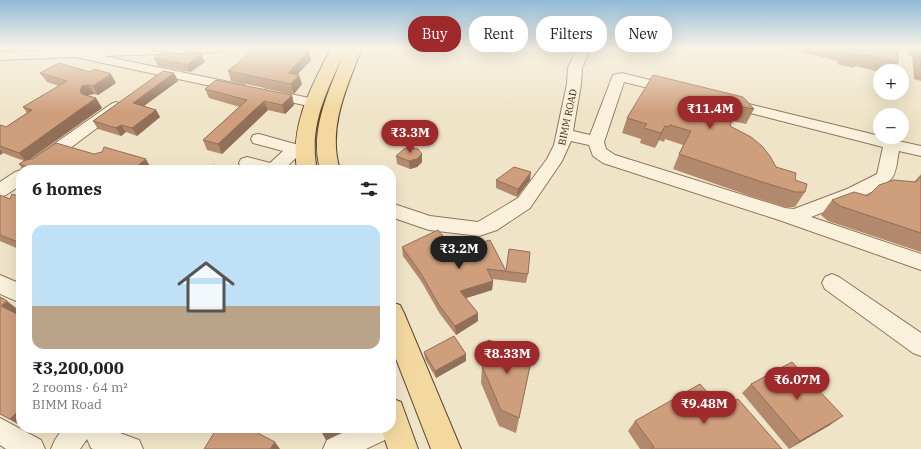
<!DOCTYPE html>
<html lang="en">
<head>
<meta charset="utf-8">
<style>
  :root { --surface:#fff; --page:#f6f6f6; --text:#202124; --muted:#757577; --line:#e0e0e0; --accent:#9e2a2b }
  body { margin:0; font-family:"IBM Plex Serif",serif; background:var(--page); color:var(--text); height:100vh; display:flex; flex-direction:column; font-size:15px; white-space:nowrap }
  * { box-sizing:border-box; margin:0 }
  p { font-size:13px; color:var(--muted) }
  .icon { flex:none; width:22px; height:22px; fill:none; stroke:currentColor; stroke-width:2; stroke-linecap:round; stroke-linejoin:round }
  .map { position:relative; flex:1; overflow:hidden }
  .details { position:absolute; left:16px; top:165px; width:380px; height:268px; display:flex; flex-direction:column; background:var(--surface); border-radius:16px; box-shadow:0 4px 16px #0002 }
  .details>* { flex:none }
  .hud { position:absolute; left:408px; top:16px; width:380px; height:36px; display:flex; gap:8px }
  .controls { position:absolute; left:873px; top:64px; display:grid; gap:8px }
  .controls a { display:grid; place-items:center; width:36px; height:36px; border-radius:50%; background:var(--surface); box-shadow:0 4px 16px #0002; font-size:20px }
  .price { position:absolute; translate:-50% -34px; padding:0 9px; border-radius:14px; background:var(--accent); color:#fff; font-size:13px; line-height:26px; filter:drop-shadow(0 1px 2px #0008) }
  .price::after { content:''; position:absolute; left:50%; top:24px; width:12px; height:9px; margin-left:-6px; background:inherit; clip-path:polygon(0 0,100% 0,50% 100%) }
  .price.on { background:#222; color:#fff }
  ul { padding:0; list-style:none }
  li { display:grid; align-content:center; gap:8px; height:212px; padding:0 16px }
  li+li { border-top:1px solid var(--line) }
  li span { display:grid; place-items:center; height:124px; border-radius:12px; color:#555 }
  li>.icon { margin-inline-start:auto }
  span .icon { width:72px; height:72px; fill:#fffc; stroke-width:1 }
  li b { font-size:17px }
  h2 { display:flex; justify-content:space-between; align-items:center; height:48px; padding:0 16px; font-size:17px }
  .tag { padding:0 14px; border-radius:16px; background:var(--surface); box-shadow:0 4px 16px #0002; font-size:14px; line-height:36px }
  .tag.on { background:var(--accent); color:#fff }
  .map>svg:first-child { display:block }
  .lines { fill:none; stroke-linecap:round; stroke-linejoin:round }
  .minor-casing { stroke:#8d765c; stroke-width:2 }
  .major-casing { stroke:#5b4430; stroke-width:2 }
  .minor { fill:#faf1dc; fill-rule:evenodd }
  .major { fill:#f3d9a0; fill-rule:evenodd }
  .wall { fill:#b2896c }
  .shaded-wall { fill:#916f58 }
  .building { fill:#cf9f7d; stroke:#916f58 }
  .labels { text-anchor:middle; stroke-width:4; stroke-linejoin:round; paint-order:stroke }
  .street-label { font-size:10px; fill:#3d2e20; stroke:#f7eed8 }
</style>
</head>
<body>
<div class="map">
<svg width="921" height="449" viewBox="0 0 921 449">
  <rect width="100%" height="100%" fill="#f0e4c8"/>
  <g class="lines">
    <g class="minor-casing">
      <path id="minor" d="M108,48H224L222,51L217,52L103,56L239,84L244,85L246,88L244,91L239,92L75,57L0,60V52Z
        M577,48H591L582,68L581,84L573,131L590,135L613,75L622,73L678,87L680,90L678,93L673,94L624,82L604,142L606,149L615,155L785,208L794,209L847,189L877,174L883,147L723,106L721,103L723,100L728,99L880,136V137L921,146V156L899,151C897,159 897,171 892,178C884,190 827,211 811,217L921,254V270L779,220L603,163L593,156L589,145L571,141L562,161L530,208L497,230L479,236L429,230L391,217V203L430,216L478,222L518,198L547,159L554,145L567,84L568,68Z
        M268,89L318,100L320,103L318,106L313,107L263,96L261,93L263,90Z
        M116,102L121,104L124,107L121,110L41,170H21V185L6,195L0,197V182L15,172L21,170L23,166L111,104Z
        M259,134L295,144L303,141L309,142L311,146L309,150L296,158L283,170H253L241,167L239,163L241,159L247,157L270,163L283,151L253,143L251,139L253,135Z
        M832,274L839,277L921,333V356L913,353L825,289L822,283L825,277Z
        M0,275L21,284V303L0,294Z
        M0,418L41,440L45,449H6L0,445Z
        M391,419L395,428L391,437L366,449H323L327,440L353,428H391Z
        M63,428H92L91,430L106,428L139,440L143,449H93L91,448L87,439L80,449H51L55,440Z"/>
    </g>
    <g class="major-casing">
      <path id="major" d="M331,48H362C347,87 327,128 340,170H320C309,128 330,89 345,51C327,91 308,125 317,170H297C290,124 311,88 331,48Z
        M391,302L400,305L404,313L461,449H431L391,346Z
        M391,398L401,402L418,449H388L381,428H391Z"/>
    </g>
    <use href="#minor" class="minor"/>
    <use href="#major" class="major"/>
  </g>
  <path class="wall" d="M790,48H897L898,63L892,71H880V72L855,66L854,68L837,64L838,61L789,49Z
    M908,48H921V81L914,79L912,56L909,55Z
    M309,51L311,60L298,74L302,84L294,94L231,81L228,71Z
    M182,55L205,62L190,72L158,66L154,58Z
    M40,73L116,83L98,95L94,94L88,95V96L96,98L102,108L29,160L152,170H24L19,164L24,161L3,153L0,155V125L6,127L27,113L23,107L59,86L47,82Z
    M174,73L178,81L144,106L156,110L160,117L137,136L126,132L121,136L98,129L93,121Z
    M205,89L292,95L294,105L285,114L268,110L222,154L207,150L203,140L240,107L209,98Z
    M743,97L754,109L746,124L732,121L730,126L776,167L795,180L805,192L795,207H785L750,196L673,169L679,154L683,145L665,139L664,142L659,140L655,148L640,143L641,139L622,133L627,118Z
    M396,156L422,162L417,167L410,169L397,164Z
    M921,174V252L828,221L821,215L832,200L868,196L914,182Z
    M496,180H530L517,197L496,188Z
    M0,195L10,199L21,197V250L0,241Z
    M402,247L455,250L506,271L528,274L526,283L492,279L493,281L492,290L466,298L478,321L456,335L440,314L421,281L403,256Z
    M0,297L21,312V426L0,414Z
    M424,352L466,354V361L436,378L425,359Z
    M533,352L516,433L499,426L481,383L482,366Z
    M751,384L830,425L789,449L742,393Z
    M721,408L782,449H640L628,431L635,421Z"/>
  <path class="shaded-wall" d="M309,51L311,60L290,82L288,73Z
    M201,54L205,62L190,72L187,65Z
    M174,73L178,81L137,111L133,103Z
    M111,74L116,83L98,95L93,86Z
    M299,75L302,84L294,94L291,84Z
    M88,85L94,94L88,95L86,100L80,91L82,86Z
    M292,95L294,105L285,114L282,105Z
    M96,98L102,108L26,162L19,153Z
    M264,101L268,110L222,154L218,144Z
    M156,110L160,117L137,136L132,128Z
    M121,125L126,132L121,136L116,128Z
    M665,126L659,140L655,148L661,133Z
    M0,150L3,153L0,155Z
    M422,154V162L417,167L410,169L409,161Z
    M146,159L152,170H132Z
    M531,172L530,180L517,197L518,189Z
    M493,281L492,290L460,300V291Z
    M7,301L21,312V317L1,306Z
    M478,313V321L456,335L455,326Z
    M466,354V361L436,378L435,371Z
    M21,408V426L10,419Z
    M843,416L830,425L789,449L800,441Z
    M24,428H32L29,431Z
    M327,428H350L326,440L321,431Z
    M275,442L280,449H270Z"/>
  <path class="building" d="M256,48H303L309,51L288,73L299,75L291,84L228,71Z
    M838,48H897L898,63L861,54V56L844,52L845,50Z
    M919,48H921V66Z
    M165,51L182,55L188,51L201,54L187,65L154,58Z
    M59,63L90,72L94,69L111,74L93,86L88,85L82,86L80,91L82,94L96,98L19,153L0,146V125L6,127L32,110L23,107L67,81L40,73Z
    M163,71L174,73L133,103L156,110L132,128L121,125L116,128L93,121Z
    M653,75L743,97L754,109L737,106L730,126L751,137L762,146L770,156L776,167L796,173L795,180L807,184L805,192H795L759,181L679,154L691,131L670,125L669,127L665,126L661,133L644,128L647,124L627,118Z
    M216,80L292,95L282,105L264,101L218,144L203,140L247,100L205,89Z
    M56,143L94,154L102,152L104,147L146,159L132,170H36L19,164L26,160L32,159Z
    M411,148L418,149L422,154L417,159L409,161L396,156L404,149Z
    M213,165L231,170H208Z
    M514,167L531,172L518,189L496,180Z
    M921,176V233L840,206L832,200L854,192L868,196L879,185L894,180L916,182Z
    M12,194L21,197V243L0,235V195L10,199Z
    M438,230L455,250L490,240L506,271L509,249L530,252L528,274L487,269L493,281L460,291L478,313L455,326L439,305L420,272L402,247Z
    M0,297L7,301L1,306L21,316V408L10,419L0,414Z
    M454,336L466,354L435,371L424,352Z
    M488,340L533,352L519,418L501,410L482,366Z
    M792,362L843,416L800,441L751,384Z
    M700,384L721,408L738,399L782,449H651L654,447L635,421Z
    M217,428H248L275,442L270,449H204Z
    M320,428H327L321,431Z"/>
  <linearGradient id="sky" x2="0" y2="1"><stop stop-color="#8fbad6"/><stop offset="0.43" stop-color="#f8f3e6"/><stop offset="1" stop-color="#f8f3e6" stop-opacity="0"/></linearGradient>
  <rect width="921" height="111" fill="url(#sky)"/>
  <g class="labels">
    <g class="street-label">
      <text transform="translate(567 117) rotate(-78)" y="4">BIMM ROAD</text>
    </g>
  </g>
</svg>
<div class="controls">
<a>+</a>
<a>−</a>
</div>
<b class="price" style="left:710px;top:130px">₹11.4M</b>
<b class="price" style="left:410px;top:154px">₹3.3M</b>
<b class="price on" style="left:459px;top:270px">₹3.2M</b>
<b class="price" style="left:507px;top:375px">₹8.33M</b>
<b class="price" style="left:797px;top:401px">₹6.07M</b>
<b class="price" style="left:704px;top:425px">₹9.48M</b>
<div class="hud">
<a class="tag on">Buy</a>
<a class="tag">Rent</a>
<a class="tag">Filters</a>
<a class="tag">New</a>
</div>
<section class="details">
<h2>6 homes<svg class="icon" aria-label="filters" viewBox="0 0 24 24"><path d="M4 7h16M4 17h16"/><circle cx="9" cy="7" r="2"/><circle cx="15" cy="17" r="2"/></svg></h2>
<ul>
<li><span style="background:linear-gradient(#bfe0f5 65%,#b9a48a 0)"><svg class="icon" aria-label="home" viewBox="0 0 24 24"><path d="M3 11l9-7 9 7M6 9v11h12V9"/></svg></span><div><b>₹3,200,000</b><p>2 rooms · 64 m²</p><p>BIMM Road</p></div></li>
</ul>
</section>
</div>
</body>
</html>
